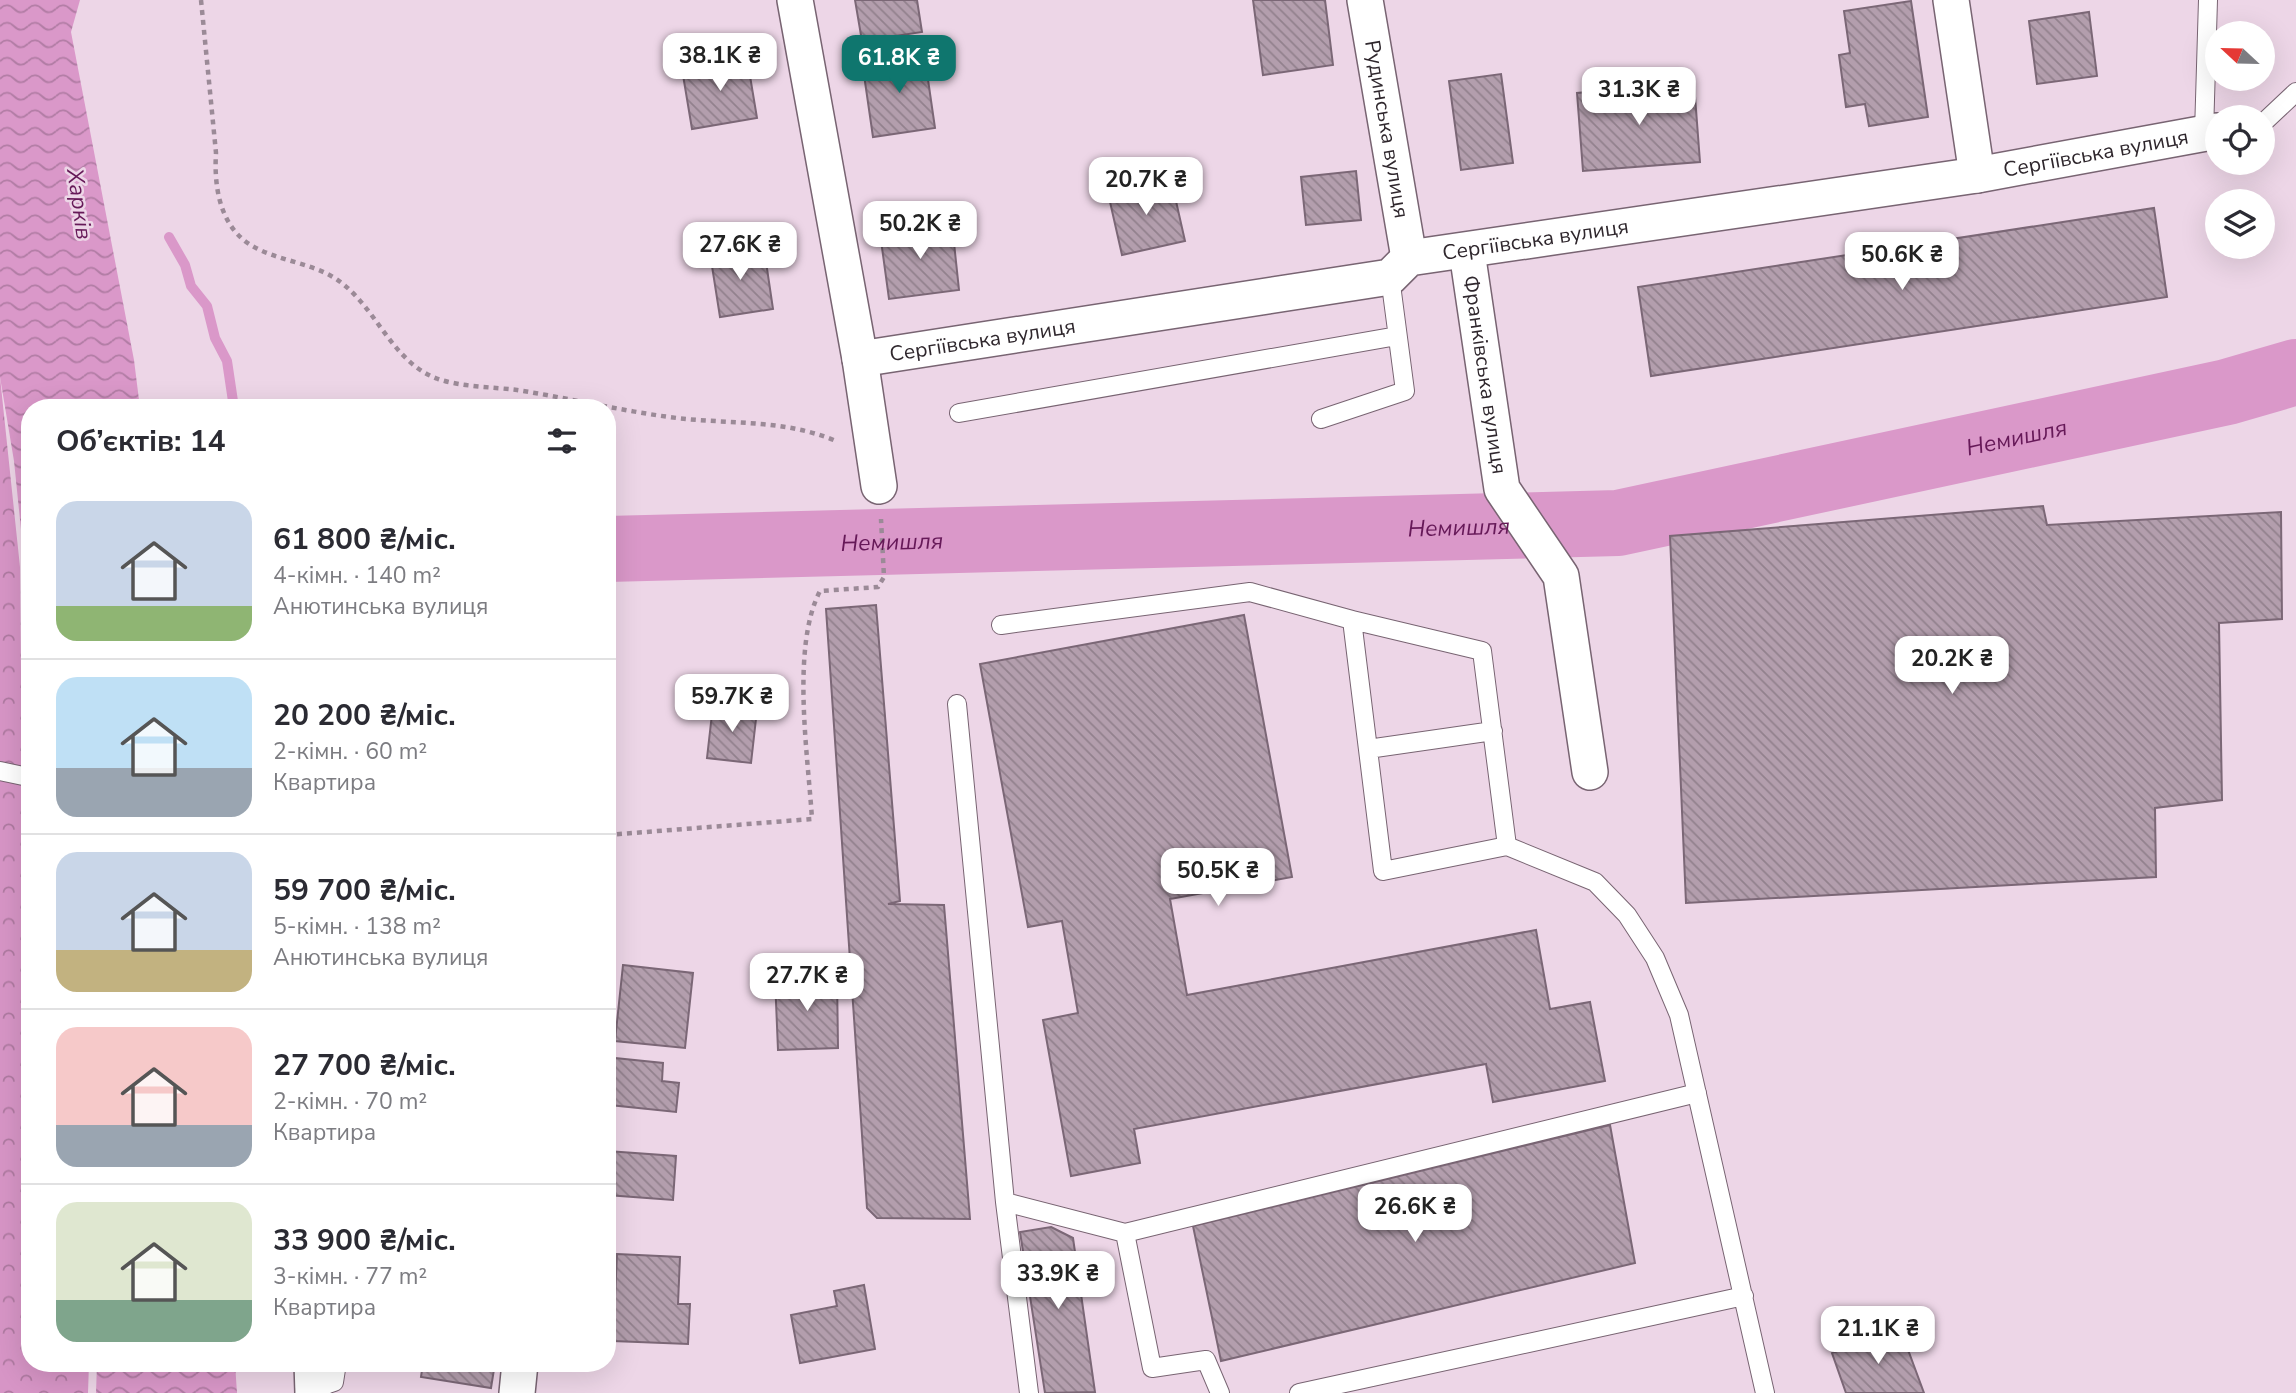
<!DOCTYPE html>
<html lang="uk">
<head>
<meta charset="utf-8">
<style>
  :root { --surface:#fff; --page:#f2f2f3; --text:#2b2b33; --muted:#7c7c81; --line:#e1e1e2; --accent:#0f766e }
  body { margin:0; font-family:"Nunito Sans",sans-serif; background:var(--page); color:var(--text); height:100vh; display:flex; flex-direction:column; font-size:26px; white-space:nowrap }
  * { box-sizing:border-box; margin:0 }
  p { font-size:23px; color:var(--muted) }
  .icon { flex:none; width:38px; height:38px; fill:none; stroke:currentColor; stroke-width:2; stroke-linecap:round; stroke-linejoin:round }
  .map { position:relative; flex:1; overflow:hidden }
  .side { position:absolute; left:21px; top:399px; width:595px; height:973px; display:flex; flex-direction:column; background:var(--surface); border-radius:28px; box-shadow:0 7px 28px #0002 }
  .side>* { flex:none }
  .needle { width:46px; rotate:292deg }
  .controls { position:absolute; left:2205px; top:21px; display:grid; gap:14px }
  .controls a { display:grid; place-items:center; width:70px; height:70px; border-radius:50%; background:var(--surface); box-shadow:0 7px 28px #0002; font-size:35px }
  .price { position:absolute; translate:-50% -60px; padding:0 16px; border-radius:14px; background:#fff; color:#222; font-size:23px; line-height:46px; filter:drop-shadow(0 2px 4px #0008) }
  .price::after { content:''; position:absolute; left:50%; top:42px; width:21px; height:16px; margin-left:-10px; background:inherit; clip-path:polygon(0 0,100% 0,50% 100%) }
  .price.active { background:var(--accent); color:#fff }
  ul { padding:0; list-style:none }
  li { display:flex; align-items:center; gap:21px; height:175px; padding:0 35px }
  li+li { border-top:2px solid var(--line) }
  li span { display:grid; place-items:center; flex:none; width:196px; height:140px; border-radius:21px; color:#555 }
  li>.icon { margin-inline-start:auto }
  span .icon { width:84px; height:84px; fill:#fffc; stroke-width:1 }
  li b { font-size:30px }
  h2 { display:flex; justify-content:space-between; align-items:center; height:84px; padding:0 35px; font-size:30px }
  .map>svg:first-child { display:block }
  .forest { fill:url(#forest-crowns) }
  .water { fill:url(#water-waves) }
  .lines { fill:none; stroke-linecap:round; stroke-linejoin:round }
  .stream { stroke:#da98c9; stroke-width:10 }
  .river { stroke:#da98c9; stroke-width:66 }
  .building { fill:url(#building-back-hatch); stroke:#7b6776; stroke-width:2 }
  .service-casing { stroke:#786472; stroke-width:20 }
  .minor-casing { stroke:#786472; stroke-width:38 }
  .path { stroke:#9b8a97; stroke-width:4.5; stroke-dasharray:5 5; stroke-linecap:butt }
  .service { stroke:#fff; stroke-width:18 }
  .minor { stroke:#fff; stroke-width:35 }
  .labels { text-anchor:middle; stroke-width:5; stroke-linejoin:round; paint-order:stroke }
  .street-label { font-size:21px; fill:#2f272d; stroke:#edd6e7 }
  .water-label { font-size:23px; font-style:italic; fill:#661958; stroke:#edd6e7 }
</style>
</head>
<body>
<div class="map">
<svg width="2296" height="1393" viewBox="0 0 2296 1393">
  <defs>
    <pattern id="forest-crowns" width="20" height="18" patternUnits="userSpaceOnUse" patternTransform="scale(1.75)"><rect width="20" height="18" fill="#d795c6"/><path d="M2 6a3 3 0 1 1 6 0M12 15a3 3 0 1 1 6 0" fill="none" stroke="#af7aa1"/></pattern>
    <pattern id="water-waves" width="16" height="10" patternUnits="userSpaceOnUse" patternTransform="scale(1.75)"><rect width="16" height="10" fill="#da98c9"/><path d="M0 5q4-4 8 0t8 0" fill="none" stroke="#b17ca4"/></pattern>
    <pattern id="building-back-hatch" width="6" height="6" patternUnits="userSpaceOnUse" patternTransform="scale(1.75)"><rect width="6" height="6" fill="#b39ead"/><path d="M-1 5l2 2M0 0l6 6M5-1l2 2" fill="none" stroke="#92818d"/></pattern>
  </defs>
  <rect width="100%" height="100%" fill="#edd6e7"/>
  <path class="forest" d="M0,377L20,567L21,672L30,703V1363H89L88,1393H0Z"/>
  <path class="water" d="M0,0H80L71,32L134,360L140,408H30V617L14,461L0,377Z
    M97,1363H235L237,1393H96Z"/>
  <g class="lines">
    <path class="stream" d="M169,237L185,265L191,286L207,306L215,338L227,361L234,408"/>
    <path class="river" id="s1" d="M607,549L1618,523L2227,392L2296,372"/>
  </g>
  <path class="building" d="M855,0H917L922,32L862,41Z
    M1253,0H1325L1333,65L1263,75Z
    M1911,1L1928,117L1869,126L1865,104L1846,107L1839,55L1850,53L1844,11Z
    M2089,12L2097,76L2037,84L2029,21Z
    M924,52L935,128L873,137L862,61Z
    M747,58L757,118L692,129L682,69Z
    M1501,74L1513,163L1461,170L1449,81Z
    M1694,83L1700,162L1583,171L1577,93Z
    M1356,171L1361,220L1306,225L1301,177Z
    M1171,179L1185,241L1122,255L1108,193Z
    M2154,208L2167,297L1651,376L1638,287Z
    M952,224L959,290L889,299L880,233Z
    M736,243L739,258L765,255L773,309L720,317L709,247Z
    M2043,506L2047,525L2281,512L2282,619L2219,623L2222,800L2155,808L2156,877L1686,903L1670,536Z
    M876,605L900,901L888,904L944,905L970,1219L877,1218L867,1208L826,609Z
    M1244,615L1292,877L1170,899L1187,995L1536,930L1550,1009L1590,1002L1605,1081L1493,1102L1486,1064L1134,1129L1140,1163L1071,1176L1043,1020L1078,1013L1062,921L1028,927L980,664Z
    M713,705L757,710L751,763L707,758Z
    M623,965L693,973L685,1048L615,1041Z
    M837,976L838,1048L778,1050L775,978Z
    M615,1058L663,1063L662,1081L679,1083L676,1112L610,1105Z
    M1610,1125L1635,1263L1221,1361L1193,1226Z
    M607,1151L676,1156L673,1200L607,1195Z
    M1051,1227L1073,1238L1095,1392L1045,1393L1020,1232Z
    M617,1254L680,1257L678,1304H690L688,1344L613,1341Z
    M864,1285L875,1349L800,1363L791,1315L837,1306L834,1291Z
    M1900,1328L1924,1393H1846L1832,1353Z
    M423,1363H495L491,1388L421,1377Z"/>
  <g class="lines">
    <g class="service-casing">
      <path id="service" d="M2263,123L2296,92
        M2204,133L2208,0
        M959,413L1397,336
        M1321,419L1405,391L1390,277
        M1352,620L1482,651L1507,846
        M1001,625L1250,592L1352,620L1383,871L1507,846L1595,882L1627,915L1655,958L1679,1015L1765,1393
        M957,704L1005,1202L1029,1393
        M1368,749L1493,731
        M0,771L28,777
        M1005,1202L1125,1233L1697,1093
        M1125,1233L1152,1368L1206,1360L1220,1393
        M313,1389L334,1382L337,1363
        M1299,1393L1744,1296"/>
    </g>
    <g class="minor-casing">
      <g id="minor">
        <path d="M795,0L860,359L879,486"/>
        <path id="s2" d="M1365,0L1409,258"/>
        <path d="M1951,0L1977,175"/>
        <path id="s3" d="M1467,252L1502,489L1561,576L1590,772"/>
        <path id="s4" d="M860,359L1390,277L1409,258L1977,175L2217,131"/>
        <path d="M312,1363L313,1393"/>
        <path d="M517,1393L520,1363"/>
      </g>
    </g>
    <path class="path" d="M201,0L216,153C214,185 219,224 249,244C274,260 308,262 333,277C376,303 389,361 438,379C462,387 493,387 517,390C568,398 618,410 669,417C727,425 781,418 836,441
      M607,835L812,819C808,755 791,647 820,591L878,587L884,577L881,519"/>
    <use href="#service" class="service"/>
    <use href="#minor" class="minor"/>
  </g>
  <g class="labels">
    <g class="street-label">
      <text dy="7" stroke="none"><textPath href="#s2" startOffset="131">Рудинська вулиця</textPath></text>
      <text dy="7" stroke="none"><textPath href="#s4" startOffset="1258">Сергіївська вулиця</textPath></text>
      <text dy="7" stroke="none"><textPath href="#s4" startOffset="691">Сергіївська вулиця</textPath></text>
      <text dy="7" stroke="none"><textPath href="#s4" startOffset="124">Сергіївська вулиця</textPath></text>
      <text dy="7" stroke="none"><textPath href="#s3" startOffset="124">Франківська вулиця</textPath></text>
    </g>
    <g class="water-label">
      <text transform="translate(80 204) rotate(82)" y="8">Харків</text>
      <text dy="8" stroke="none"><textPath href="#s1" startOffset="1419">Немишля</textPath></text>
      <text dy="8" stroke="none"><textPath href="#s1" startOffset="852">Немишля</textPath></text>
      <text dy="8" stroke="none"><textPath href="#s1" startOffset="285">Немишля</textPath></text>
    </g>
  </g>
</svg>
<div class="controls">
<a><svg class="needle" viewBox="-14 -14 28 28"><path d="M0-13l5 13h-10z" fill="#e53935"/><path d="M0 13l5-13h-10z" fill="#7c7c81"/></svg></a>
<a><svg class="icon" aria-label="locate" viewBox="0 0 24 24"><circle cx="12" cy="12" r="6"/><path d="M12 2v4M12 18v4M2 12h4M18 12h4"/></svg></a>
<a><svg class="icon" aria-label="layers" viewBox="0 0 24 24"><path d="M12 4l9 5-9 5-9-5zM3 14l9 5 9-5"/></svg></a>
</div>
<b class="price" style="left:720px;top:93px">38.1K ₴</b>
<b class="price active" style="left:899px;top:95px">61.8K ₴</b>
<b class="price" style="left:1639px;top:127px">31.3K ₴</b>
<b class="price" style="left:1146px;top:217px">20.7K ₴</b>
<b class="price" style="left:920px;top:261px">50.2K ₴</b>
<b class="price" style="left:740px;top:282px">27.6K ₴</b>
<b class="price" style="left:1902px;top:292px">50.6K ₴</b>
<b class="price" style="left:1952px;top:696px">20.2K ₴</b>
<b class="price" style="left:732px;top:734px">59.7K ₴</b>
<b class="price" style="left:1218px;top:908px">50.5K ₴</b>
<b class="price" style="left:807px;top:1013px">27.7K ₴</b>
<b class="price" style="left:1415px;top:1244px">26.6K ₴</b>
<b class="price" style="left:1058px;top:1311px">33.9K ₴</b>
<b class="price" style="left:1878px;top:1366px">21.1K ₴</b>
<section class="side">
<h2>Об’єктів: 14<svg class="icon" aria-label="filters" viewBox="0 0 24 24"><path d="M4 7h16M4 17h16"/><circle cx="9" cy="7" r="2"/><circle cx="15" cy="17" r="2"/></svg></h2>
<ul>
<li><span style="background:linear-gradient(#c9d6e8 75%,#8fb573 0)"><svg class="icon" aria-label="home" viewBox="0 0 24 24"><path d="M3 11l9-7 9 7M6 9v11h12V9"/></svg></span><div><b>61 800 ₴/міс.</b><p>4-кімн. · 140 m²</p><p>Анютинська вулиця</p></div></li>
<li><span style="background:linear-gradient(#bfe0f5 65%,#9aa5b1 0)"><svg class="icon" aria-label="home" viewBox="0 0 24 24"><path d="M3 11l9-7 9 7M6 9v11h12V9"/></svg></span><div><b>20 200 ₴/міс.</b><p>2-кімн. · 60 m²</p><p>Квартира</p></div></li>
<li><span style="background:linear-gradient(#c9d6e8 70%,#c2b280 0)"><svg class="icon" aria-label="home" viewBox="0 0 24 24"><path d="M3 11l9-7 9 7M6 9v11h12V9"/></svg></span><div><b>59 700 ₴/міс.</b><p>5-кімн. · 138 m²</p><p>Анютинська вулиця</p></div></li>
<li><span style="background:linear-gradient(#f6c9c9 70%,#9aa5b1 0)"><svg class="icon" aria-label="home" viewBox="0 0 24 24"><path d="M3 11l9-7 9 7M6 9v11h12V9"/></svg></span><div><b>27 700 ₴/міс.</b><p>2-кімн. · 70 m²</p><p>Квартира</p></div></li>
<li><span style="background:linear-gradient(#dfe7d0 70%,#7fa58c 0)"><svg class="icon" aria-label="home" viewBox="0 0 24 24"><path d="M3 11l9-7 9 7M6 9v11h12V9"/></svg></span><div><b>33 900 ₴/міс.</b><p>3-кімн. · 77 m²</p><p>Квартира</p></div></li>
</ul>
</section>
</div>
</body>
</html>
